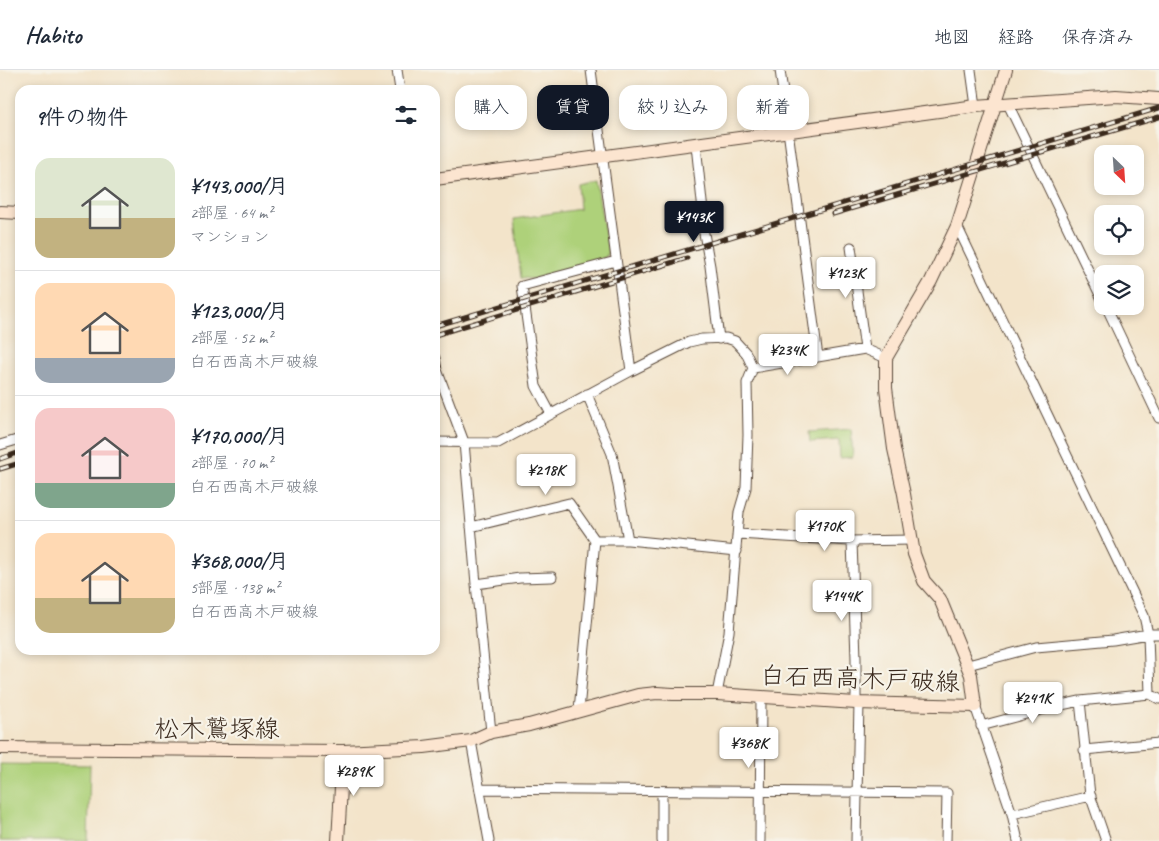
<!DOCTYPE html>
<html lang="ja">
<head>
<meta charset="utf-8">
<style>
  :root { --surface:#fff; --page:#f2f2f3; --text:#1f2937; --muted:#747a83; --line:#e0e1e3; --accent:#111827 }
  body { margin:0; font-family:Caveat,"Klee One",sans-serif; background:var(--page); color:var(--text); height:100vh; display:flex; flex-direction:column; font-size:19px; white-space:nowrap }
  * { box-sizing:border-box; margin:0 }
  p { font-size:16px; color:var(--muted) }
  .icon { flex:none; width:28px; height:28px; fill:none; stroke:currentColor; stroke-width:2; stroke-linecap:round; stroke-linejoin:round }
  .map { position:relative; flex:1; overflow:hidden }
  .panel { position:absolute; left:15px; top:15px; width:425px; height:570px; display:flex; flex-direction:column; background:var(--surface); border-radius:15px; box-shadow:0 2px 8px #0003 }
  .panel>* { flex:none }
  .top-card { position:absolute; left:455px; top:15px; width:475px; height:45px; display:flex; gap:10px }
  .needle { width:32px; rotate:155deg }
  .fabs { position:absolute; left:1094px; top:75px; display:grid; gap:10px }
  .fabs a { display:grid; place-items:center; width:50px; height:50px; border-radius:10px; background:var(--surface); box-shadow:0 2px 8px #0003; font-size:25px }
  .price { position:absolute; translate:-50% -42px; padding:0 11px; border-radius:5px; background:#fff; color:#222; font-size:16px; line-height:32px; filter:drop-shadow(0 1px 2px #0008) }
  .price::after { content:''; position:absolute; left:50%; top:30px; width:15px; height:11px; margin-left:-8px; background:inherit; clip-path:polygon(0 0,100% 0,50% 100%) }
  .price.on { background:var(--accent); color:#fff }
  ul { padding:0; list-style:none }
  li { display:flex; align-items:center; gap:15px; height:125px; padding:0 20px }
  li+li { border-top:1px solid var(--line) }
  li span { display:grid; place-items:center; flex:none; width:140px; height:100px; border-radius:15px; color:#555 }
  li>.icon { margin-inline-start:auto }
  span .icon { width:60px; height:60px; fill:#fffc; stroke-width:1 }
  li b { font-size:21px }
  h2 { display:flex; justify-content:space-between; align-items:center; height:60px; padding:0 20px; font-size:21px }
  .pill { padding:0 18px; border-radius:15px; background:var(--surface); box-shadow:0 2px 8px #0003; font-size:18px; line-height:45px }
  .pill.on { background:var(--accent); color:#fff }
  header { display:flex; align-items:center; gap:30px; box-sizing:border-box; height:70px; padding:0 25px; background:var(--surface); border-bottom:1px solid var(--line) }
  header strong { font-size:24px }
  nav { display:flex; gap:28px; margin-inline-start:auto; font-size:18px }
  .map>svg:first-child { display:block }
  .green { fill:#aed17a; stroke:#747e4c }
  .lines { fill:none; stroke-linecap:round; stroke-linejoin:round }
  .street-casing { stroke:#574638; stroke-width:11 }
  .secondary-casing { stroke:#574638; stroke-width:14 }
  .street { stroke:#fff; stroke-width:9 }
  .secondary { stroke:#fce5d0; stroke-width:12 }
  .rail-casing { stroke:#3b2a1e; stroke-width:5 }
  .rail { stroke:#f7f3e8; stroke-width:3; stroke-dasharray:9; stroke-linecap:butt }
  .labels { text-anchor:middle; stroke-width:4.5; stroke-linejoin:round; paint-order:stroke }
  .street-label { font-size:25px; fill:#3b2a1e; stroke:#f7f3e8 }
</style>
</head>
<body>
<header>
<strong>Habito</strong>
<nav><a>地図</a><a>経路</a><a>保存済み</a></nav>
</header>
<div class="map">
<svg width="1159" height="771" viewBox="0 0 1159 771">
  <rect width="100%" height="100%" fill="#f7f3e8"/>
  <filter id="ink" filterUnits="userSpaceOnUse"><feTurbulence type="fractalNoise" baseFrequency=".02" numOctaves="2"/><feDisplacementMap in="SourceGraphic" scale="10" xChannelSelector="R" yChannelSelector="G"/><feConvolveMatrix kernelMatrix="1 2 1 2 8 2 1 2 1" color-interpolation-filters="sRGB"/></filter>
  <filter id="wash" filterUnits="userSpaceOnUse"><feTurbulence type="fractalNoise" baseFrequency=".0096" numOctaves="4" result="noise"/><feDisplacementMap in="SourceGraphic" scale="20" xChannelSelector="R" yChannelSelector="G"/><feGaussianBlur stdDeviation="1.12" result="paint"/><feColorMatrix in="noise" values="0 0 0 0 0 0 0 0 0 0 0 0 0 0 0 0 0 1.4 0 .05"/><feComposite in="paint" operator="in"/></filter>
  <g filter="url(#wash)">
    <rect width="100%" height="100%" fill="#f3e4ca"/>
    <path class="green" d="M596,110L608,182L606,187L534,209L521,208L514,149L580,139L578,114Z
      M851,359L853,387L840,388L839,370L810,372L809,362Z
      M0,694L90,695L88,771H0Z"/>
  </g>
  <g filter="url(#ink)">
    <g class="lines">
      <g class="street-casing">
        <path id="street" d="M397,0L400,20
          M591,0L631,301
          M780,0L818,287
          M971,0L976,36
          M1008,34L1102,229
          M696,75L704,151L703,158L710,196L719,269
          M957,156L1144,546L1148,564L1150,624
          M851,177L865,279
          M1106,236L1159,348
          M435,288L437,300L464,372L476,514L491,662
          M753,298L865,279L886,288
          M587,324L612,384L628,470
          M551,344L536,316L522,216L616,191
          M435,372L498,373L631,301L689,272L702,269L726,268L735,271L746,283L753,298L747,313L748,365L746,418L739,442L729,562L717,624
          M0,375L20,369
          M471,457L569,433L595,470
          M738,464L850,471L912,470
          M852,471L856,589V633
          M476,514L520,508L552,507
          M968,595L1036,577L1113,570L1148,564H1159
          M1080,631L1090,725L1106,771
          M975,636L1012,744L1018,771
          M579,640L595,470H628L737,481
          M981,656L1052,637L1080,631L1150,624L1159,629
          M471,671L489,771
          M1084,680L1159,673
          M481,719L947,723L946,771
          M1012,744L1091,726
          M662,771V721
          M760,771L761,628
          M856,771L859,633"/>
      </g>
      <g class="secondary-casing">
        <path id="secondary" d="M435,109L976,36L1116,26L1159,29
          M0,142L20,143
          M0,678L343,681L424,677L471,671L491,662L529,655L638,625L657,623L673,624H717L856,633L975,636L971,605L940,529L924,511L914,484L904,424L894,379L886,318V288L931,211L957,156L1006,0
          M338,771L343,681"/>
      </g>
      <use href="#street" class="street"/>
      <use href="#secondary" class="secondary"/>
      <g class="rail-casing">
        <path id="rail" d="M833,144L1159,47
          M435,256L1159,38
          M435,265L687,188
          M0,389L20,382
          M0,399L20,393"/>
      </g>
      <use href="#rail" class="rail"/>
    </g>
  </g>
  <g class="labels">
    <g class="street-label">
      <text transform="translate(860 608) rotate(2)" y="9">白石西高木戸破線</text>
      <text x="217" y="667">松木鷲塚線</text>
    </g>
  </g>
</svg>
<div class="fabs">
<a><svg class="needle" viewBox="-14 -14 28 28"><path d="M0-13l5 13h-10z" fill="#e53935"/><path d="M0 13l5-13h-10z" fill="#747a83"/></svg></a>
<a><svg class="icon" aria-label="locate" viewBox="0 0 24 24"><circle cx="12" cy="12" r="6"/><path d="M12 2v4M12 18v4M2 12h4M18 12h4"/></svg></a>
<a><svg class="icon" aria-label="layers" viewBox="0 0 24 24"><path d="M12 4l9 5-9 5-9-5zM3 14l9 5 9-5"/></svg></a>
</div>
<b class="price on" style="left:694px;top:173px">¥143K</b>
<b class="price" style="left:846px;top:229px">¥123K</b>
<b class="price" style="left:788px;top:306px">¥234K</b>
<b class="price" style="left:546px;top:426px">¥218K</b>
<b class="price" style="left:825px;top:482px">¥170K</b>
<b class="price" style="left:842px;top:552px">¥144K</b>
<b class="price" style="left:1033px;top:654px">¥241K</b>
<b class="price" style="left:749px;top:699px">¥368K</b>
<b class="price" style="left:354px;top:727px">¥289K</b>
<div class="top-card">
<a class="pill">購入</a>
<a class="pill on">賃貸</a>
<a class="pill">絞り込み</a>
<a class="pill">新着</a>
</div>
<section class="panel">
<h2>9件の物件<svg class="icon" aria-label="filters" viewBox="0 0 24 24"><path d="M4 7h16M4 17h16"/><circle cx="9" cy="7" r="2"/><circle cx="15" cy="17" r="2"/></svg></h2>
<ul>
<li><span style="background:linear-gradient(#dfe7d0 60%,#c2b280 0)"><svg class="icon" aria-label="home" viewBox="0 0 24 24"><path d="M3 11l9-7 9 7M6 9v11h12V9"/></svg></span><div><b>¥143,000/月</b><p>2部屋 · 64 m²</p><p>マンション</p></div></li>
<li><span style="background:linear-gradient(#ffd9b3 75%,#9aa5b1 0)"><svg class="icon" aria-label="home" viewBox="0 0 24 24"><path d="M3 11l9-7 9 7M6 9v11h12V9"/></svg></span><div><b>¥123,000/月</b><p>2部屋 · 52 m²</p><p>白石西高木戸破線</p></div></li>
<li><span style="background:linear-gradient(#f6c9c9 75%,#7fa58c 0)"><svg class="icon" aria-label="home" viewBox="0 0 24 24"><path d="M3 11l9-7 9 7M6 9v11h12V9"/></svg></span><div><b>¥170,000/月</b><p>2部屋 · 70 m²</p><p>白石西高木戸破線</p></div></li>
<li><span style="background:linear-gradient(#ffd9b3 65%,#c2b280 0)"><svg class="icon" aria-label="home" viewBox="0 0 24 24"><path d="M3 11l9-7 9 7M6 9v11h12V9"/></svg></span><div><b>¥368,000/月</b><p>5部屋 · 138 m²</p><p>白石西高木戸破線</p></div></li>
</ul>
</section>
</div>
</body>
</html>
